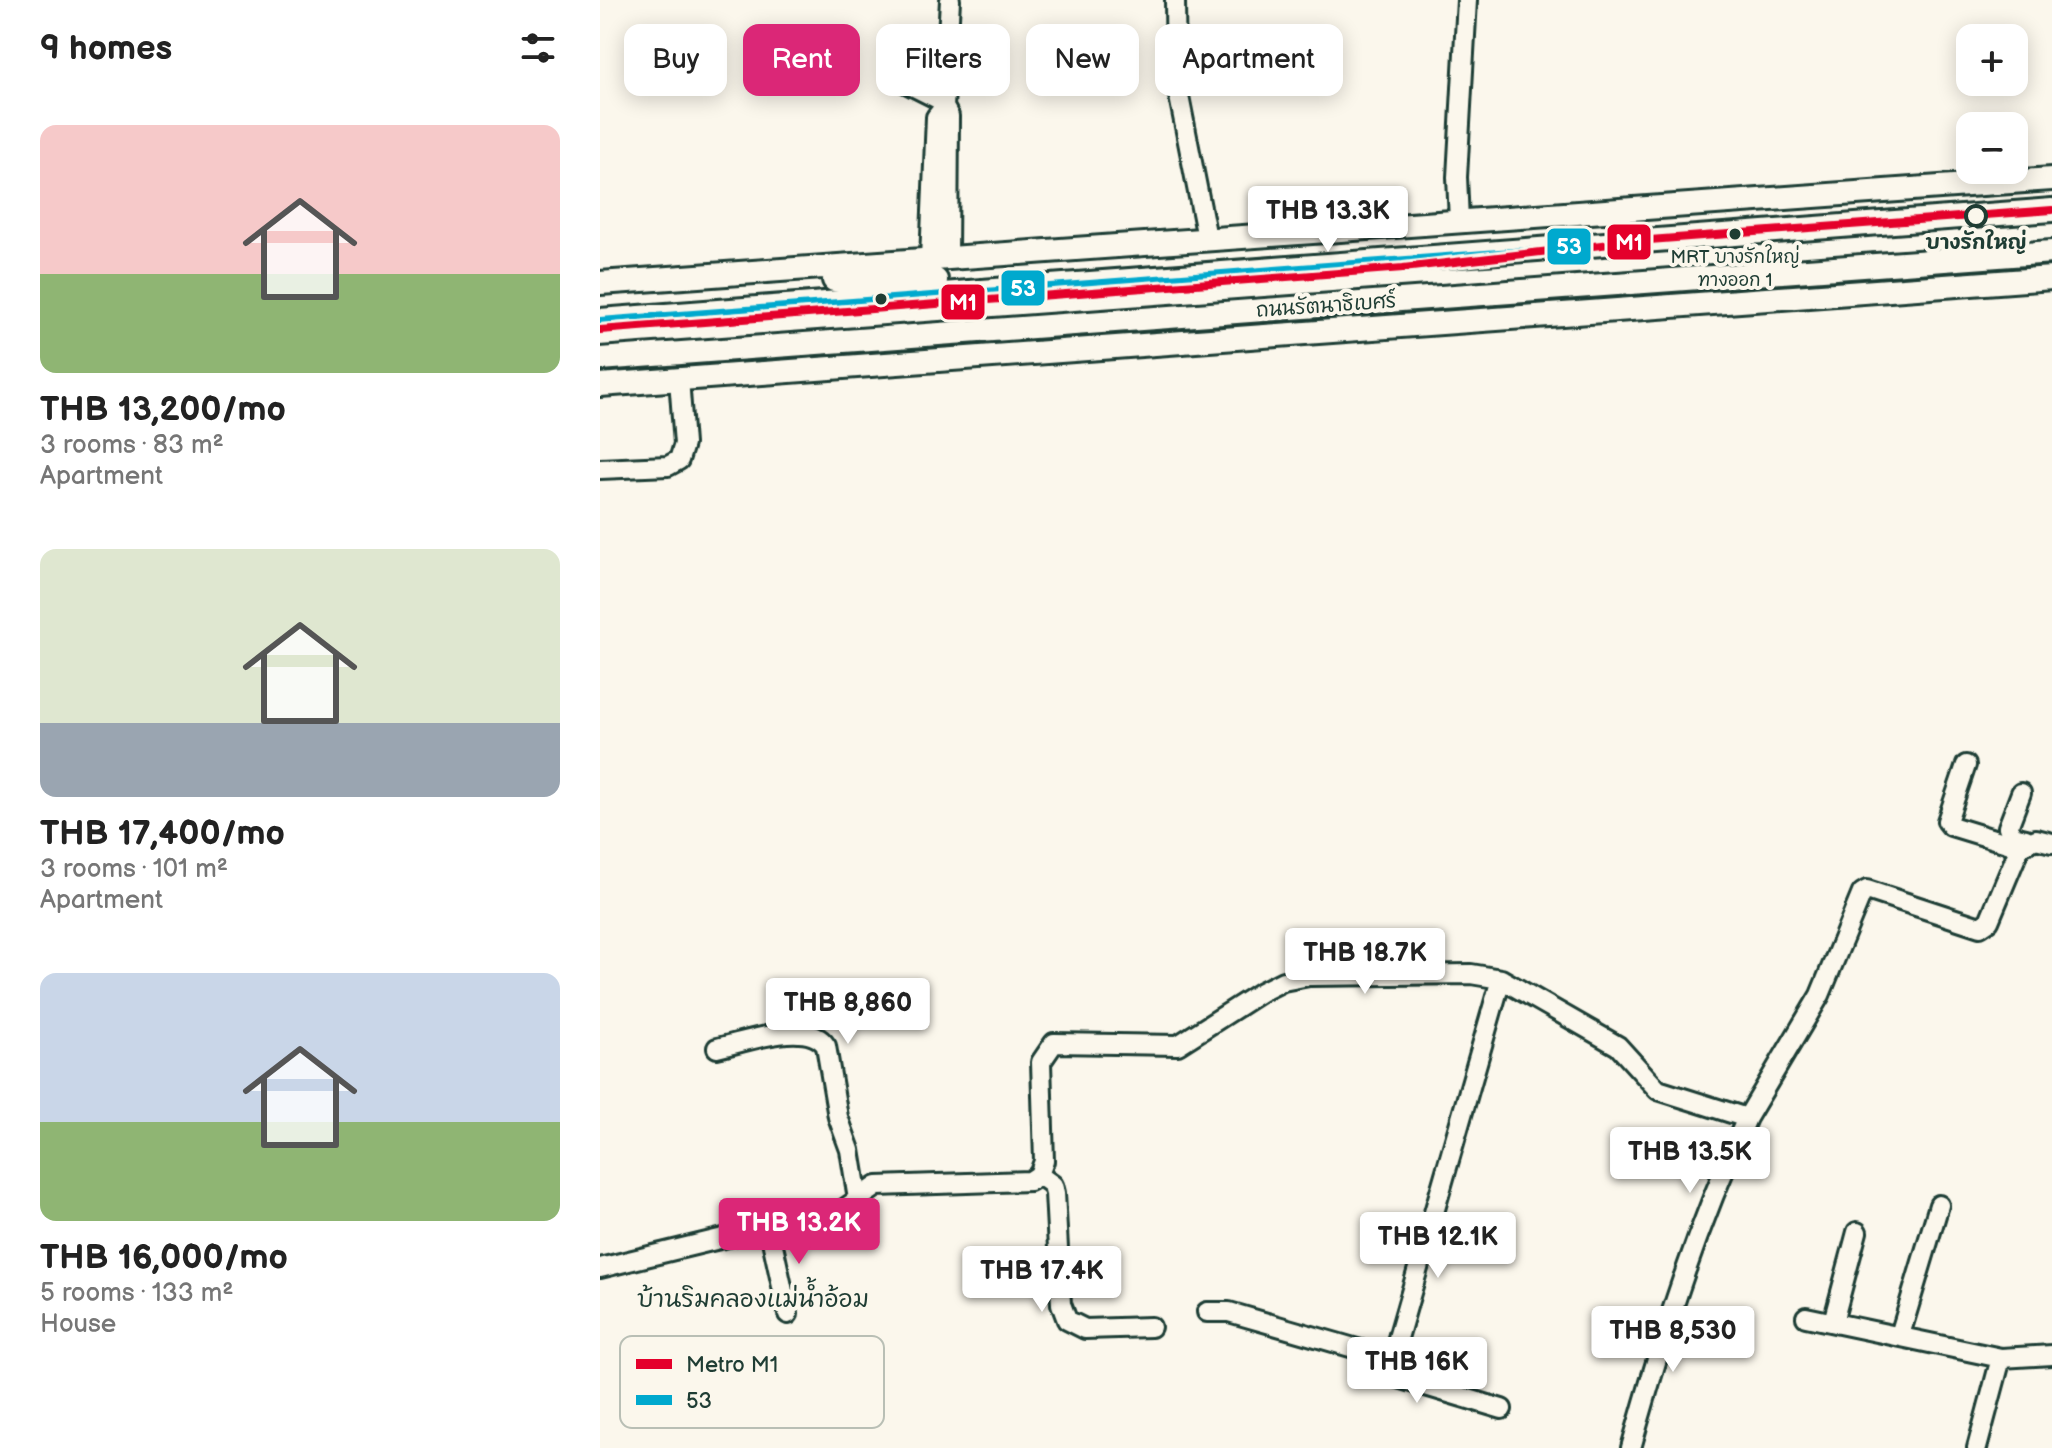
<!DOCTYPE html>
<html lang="en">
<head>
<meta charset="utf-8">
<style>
  :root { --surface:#fff; --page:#f6f6f6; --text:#222; --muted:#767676; --accent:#db2777 }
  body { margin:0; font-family:"Balsamiq Sans","Playpen Sans Thai",sans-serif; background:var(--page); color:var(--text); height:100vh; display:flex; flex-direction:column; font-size:30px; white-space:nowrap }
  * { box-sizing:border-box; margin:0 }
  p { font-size:26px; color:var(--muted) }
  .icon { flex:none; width:44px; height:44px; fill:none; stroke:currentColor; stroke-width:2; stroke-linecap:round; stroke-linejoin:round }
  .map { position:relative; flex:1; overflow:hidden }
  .details { display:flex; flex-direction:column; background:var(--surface); width:600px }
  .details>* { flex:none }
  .guide { position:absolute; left:24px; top:24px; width:760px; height:72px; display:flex; gap:16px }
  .fabs { position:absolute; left:1356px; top:24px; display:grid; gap:16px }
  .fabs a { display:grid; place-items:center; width:72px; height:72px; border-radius:16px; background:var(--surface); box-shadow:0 4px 20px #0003; font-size:40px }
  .price { position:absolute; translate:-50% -68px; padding:0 18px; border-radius:8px; background:#fff; color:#222; font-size:26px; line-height:52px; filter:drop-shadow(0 2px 4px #0008) }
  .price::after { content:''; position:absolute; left:50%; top:48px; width:24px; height:18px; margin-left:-12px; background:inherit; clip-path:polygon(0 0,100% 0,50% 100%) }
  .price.on { background:var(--accent); color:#fff }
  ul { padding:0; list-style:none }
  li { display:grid; align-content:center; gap:16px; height:424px; padding:0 40px }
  li span { display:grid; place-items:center; height:248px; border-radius:16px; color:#555 }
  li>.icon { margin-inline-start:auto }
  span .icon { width:144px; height:144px; fill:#fffc; stroke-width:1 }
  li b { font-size:34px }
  h2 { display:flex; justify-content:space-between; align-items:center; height:96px; padding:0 40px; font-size:34px }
  .tag { padding:0 28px; border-radius:16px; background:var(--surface); box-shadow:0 4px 20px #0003; font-size:28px; line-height:72px }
  .tag.on { background:var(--accent); color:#fff }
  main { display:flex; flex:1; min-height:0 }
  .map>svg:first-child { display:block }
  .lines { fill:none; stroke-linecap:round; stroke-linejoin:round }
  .minor-casing { stroke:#1f3d34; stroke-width:24 }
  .major-casing { stroke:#1f3d34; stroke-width:28 }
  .minor { stroke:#fbf7ec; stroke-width:18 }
  .major { stroke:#fbf7ec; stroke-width:22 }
  .bus-1-casing { stroke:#fbf7ec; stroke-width:12 }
  .bus-1 { stroke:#00a9ce; stroke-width:6 }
  .metro-1-casing { stroke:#fbf7ec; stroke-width:14 }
  .metro-1 { stroke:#e4002b; stroke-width:8 }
  .stop-dot { fill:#fbf7ec; stroke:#1f3d34; stroke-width:4 }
  .bus-dot { fill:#1f3d34; stroke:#fbf7ec; stroke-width:3 }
  .labels { text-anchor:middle; stroke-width:8; stroke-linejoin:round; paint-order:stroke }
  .bus-label { font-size:18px; fill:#1f3d34; stroke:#fbf7ec }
  .stop-label { font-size:20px; font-weight:bold; fill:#1f3d34; stroke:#fbf7ec }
  .street-label { font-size:20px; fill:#1f3d34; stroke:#fbf7ec }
  .quarter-label { font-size:24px; fill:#1f3d34; stroke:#fbf7ec }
  .key { fill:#fbf7ec; stroke:#b9bfb5; stroke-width:2 }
  .key-label { font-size:22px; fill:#1f3d34 }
  .line-badge { stroke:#fbf7ec; stroke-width:3 }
  .badge-label { font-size:22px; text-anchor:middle; font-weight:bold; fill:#fff }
</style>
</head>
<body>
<main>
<section class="details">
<h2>9 homes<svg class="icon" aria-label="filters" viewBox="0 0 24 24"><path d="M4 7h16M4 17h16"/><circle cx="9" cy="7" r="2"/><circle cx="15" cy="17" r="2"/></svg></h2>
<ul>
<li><span style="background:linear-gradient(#f6c9c9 60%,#8fb573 0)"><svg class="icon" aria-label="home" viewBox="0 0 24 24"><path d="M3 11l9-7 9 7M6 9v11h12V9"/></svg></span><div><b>THB 13,200/mo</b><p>3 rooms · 83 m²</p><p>Apartment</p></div></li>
<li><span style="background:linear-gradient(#dfe7d0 70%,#9aa5b1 0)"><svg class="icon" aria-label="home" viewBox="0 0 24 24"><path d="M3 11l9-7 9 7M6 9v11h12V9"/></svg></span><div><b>THB 17,400/mo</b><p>3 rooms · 101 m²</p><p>Apartment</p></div></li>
<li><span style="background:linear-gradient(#c9d6e8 60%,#8fb573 0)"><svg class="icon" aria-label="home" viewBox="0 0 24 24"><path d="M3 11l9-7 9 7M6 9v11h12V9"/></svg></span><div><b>THB 16,000/mo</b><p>5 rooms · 133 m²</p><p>House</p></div></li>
</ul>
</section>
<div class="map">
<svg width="1452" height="1448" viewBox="0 0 1452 1448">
  <rect width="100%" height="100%" fill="#fbf7ec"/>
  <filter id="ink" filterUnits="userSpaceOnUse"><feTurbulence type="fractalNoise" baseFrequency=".0125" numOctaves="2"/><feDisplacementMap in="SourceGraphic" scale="16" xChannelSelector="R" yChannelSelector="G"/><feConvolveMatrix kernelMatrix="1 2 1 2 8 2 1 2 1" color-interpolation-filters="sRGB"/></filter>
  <g filter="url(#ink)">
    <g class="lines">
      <g class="minor-casing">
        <path id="minor" d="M575,0L576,81L607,238
          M294,77L344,102
          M344,107L350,0
          M859,221L857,177L867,0
          M330,259L336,117L344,107L349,116L348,258
          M0,469L68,466L79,460L84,444L79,379
          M1366,765L1347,821L1351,826L1420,847
          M1421,793L1408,827L1413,836L1426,839
          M117,1048C145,1042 209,1018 226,1046L238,1117L250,1150L258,1199
          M439,1175L453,1185L455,1193L461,1304L467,1320L485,1329L551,1327
          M169,1227L188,1314
          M0,1268L169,1227L234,1216L277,1186L430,1181L439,1175L444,1161L441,1062L454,1043L578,1045L661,992L683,981L709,976L871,974L901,979L1018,1046L1058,1090L1147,1118L1220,995L1262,893L1267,890L1380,927L1389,921L1420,847L1436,839L1452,843
          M607,1312H629L792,1359L901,979
          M1206,1317L1401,1358L1452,1355
          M1233,1322L1257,1232
          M1300,1335L1339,1205
          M792,1359L789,1373L792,1376L902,1409
          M1031,1448C1064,1330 1096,1229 1147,1118
          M1377,1448L1401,1358"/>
      </g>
      <g class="major-casing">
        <path id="major" d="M234,280H336
          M0,283L1452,179
          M0,320L1452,210
          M0,359L1452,252
          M0,385L1452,278"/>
      </g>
      <use href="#minor" class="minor"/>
      <use href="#major" class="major"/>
      <g class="bus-1-casing">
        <path id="bus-1" d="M0,320L1452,210"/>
      </g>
      <use href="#bus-1" class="bus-1"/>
      <g class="metro-1-casing">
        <path id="metro-1" d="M0,330L803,268L1036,241L1452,210"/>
      </g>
      <use href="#metro-1" class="metro-1"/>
    </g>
  </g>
  <circle class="stop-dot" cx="1376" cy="216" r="10"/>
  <g class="bus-dot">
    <circle cx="1135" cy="234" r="7"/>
    <circle cx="281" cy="299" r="7"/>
  </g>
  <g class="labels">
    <g class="bus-label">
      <text x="1135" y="263">MRT บางรักใหญ่<tspan x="1135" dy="23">ทางออก 1</tspan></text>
    </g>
    <g class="stop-label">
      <text x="1376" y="249">บางรักใหญ่</text>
    </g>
    <g class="street-label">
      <text transform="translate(726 305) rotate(-4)" y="7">ถนนรัตนาธิเบศร์</text>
    </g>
    <g class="quarter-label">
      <text x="153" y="1307">บ้านริมคลองแม่น้ำอ้อม</text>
    </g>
  </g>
  <rect x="20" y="1336" width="264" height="92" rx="12" class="key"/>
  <rect x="36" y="1359" width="36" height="10" fill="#e4002b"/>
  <rect x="36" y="1395" width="36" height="10" fill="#00a9ce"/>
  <g class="key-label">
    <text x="86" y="1372">Metro M1</text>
    <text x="86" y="1408">53</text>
  </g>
  <g class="line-badge">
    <rect x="1006" y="223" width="46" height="38" rx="8" fill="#e4002b"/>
    <rect x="946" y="227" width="46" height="39" rx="8" fill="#00a9ce"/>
    <rect x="400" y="269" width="46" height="38" rx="8" fill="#00a9ce"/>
    <rect x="340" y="283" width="46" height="38" rx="8" fill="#e4002b"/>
  </g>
  <g class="badge-label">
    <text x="1029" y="250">M1</text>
    <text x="969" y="254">53</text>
    <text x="423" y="296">53</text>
    <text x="363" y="310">M1</text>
  </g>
</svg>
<div class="fabs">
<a>+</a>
<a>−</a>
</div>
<b class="price" style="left:728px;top:254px">THB 13.3K</b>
<b class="price" style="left:765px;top:996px">THB 18.7K</b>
<b class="price" style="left:248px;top:1046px">THB 8,860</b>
<b class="price" style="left:1090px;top:1195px">THB 13.5K</b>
<b class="price on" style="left:199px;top:1266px">THB 13.2K</b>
<b class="price" style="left:838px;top:1280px">THB 12.1K</b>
<b class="price" style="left:442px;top:1314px">THB 17.4K</b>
<b class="price" style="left:1073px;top:1374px">THB 8,530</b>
<b class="price" style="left:817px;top:1405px">THB 16K</b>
<div class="guide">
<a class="tag">Buy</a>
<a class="tag on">Rent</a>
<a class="tag">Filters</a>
<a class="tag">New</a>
<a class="tag">Apartment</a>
</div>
</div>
</main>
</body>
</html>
